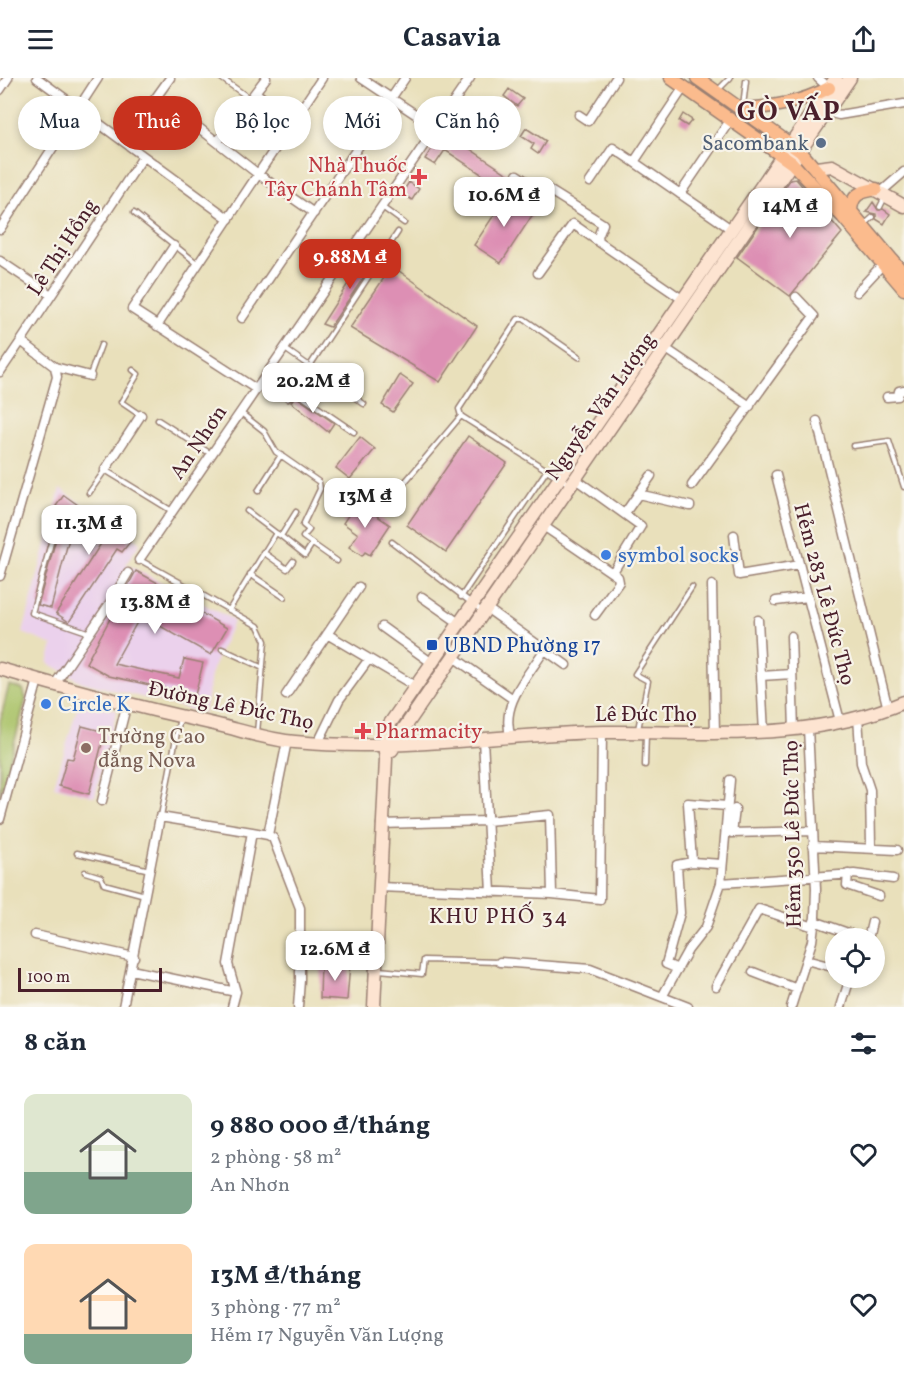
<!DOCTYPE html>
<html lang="vi">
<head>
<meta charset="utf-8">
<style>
  :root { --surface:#fff; --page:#f6f6f7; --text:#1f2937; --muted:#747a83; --accent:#c8321e }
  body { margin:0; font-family:Vollkorn,serif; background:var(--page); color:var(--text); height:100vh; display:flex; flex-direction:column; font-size:22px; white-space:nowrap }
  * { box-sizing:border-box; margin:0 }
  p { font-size:20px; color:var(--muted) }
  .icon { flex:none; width:33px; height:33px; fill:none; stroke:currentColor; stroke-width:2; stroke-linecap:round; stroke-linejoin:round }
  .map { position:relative; height:929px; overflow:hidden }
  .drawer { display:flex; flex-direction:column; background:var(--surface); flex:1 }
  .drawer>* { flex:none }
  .banner { position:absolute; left:18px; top:18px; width:600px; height:54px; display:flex; gap:12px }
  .controls { position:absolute; left:825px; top:850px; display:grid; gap:12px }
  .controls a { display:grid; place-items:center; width:60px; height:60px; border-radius:50%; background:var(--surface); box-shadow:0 3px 9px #0003; font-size:30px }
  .scale { position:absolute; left:18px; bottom:15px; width:144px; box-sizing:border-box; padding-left:6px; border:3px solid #4a1f2b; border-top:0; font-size:16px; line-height:21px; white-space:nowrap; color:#4a1f2b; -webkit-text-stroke:4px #f7f3e8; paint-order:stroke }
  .price { position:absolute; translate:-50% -51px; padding:0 14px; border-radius:12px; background:#fff; color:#222; font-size:20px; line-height:39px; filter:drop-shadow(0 2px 3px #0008) }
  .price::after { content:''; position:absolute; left:50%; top:36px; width:18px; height:14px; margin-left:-9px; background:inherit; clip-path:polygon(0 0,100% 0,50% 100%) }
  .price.on { background:var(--accent); color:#fff }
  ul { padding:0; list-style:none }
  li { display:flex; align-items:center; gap:18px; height:150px; padding:0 24px }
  li span { display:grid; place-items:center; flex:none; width:168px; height:120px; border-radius:12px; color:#555 }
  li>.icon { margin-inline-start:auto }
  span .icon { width:72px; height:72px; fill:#fffc; stroke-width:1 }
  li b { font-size:26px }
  h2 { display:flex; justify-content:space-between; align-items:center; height:72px; padding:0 24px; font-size:26px }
  .chip { padding:0 21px; border-radius:27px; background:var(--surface); box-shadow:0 3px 9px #0003; font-size:21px; line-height:54px }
  .chip.on { background:var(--accent); color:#fff }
  header { display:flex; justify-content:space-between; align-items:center; height:78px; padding:0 24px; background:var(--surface); font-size:27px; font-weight:700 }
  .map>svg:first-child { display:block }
  .built { fill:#ebd1ec }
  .green { fill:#aac369; stroke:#7a714a; stroke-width:1.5 }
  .building { fill:#dd8fb4 }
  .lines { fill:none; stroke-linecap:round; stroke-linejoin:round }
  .lane-casing { stroke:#9a8073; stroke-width:7 }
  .street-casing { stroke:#9a8073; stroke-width:11 }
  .secondary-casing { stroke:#9a8073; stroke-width:15 }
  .primary-casing { stroke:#9a8073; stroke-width:15 }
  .lane { stroke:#fff; stroke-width:4 }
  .street { stroke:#fff; stroke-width:8 }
  .secondary { stroke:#fde4d1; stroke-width:12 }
  .primary { stroke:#fbbb8d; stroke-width:12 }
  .service-dot { fill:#5c6f8a; stroke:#f7f3e8; stroke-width:2 }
  .health-dot { fill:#e0444e; stroke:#f7f3e8; stroke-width:2 }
  .shop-dot { fill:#3f7fe0; stroke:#f7f3e8; stroke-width:2 }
  .transit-dot { fill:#1a4fb4; stroke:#f7f3e8; stroke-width:2 }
  .education-dot { fill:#8d6e63; stroke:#f7f3e8; stroke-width:2 }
  .labels { text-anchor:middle; stroke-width:4.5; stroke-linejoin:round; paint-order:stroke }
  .service-label { font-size:21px; fill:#4e5e75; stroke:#f7f3e8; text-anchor:end }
  .health-label { font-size:21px; fill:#be3a42; stroke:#f7f3e8; text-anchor:end }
  .street-label { font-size:21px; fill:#4a1f2b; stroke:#f7f3e8 }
  .shop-label { font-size:21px; fill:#366cbe; stroke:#f7f3e8; text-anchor:start }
  .transit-label { font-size:21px; fill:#164399; stroke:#f7f3e8; text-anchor:start }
  .education-label { font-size:21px; fill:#785e54; stroke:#f7f3e8; text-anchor:start }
  .neighbourhood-label { font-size:22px; letter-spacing:1.5px; fill:#4a1f2b; stroke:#f7f3e8 }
  .district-label { font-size:27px; font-weight:bold; letter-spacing:1.5px; fill:#4a1f2b; stroke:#f7f3e8 }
</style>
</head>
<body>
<header><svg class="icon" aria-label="menu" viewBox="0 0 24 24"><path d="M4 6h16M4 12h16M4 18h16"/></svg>Casavia<svg class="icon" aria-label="share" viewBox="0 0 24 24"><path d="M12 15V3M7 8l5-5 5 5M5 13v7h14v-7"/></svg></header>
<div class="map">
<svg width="904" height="929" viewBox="0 0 904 929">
  <rect width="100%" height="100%" fill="#f7f3e8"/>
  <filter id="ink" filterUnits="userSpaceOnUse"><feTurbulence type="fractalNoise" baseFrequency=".0167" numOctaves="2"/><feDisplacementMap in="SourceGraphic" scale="12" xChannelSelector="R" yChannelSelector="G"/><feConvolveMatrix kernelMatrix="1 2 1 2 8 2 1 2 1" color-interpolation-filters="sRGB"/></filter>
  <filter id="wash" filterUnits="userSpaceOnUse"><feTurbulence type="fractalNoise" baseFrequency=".008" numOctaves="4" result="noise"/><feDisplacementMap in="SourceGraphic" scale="24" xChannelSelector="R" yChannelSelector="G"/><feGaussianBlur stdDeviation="1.35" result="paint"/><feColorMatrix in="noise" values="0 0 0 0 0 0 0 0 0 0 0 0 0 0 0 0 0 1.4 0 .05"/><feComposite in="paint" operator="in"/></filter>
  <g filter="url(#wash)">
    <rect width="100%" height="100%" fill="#e9e0bb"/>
    <path class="built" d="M60,411L140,465L126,486L234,542L212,592L204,635L82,604L48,585L53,567L23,555Z
      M79,624L117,632L95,719L54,708Z"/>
    <path class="green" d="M9,607L23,611L26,621L0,719V643Z"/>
    <g id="blocks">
      <path class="building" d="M509,11L523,21L517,28L504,18Z
        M683,36L692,42L687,48L679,43Z
        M498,45L506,50L500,58L493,53Z
        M526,50L546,63L538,76L531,71L534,66L521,58Z
        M443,53L509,97L501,109L445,72L435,87L425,81Z
        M796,101L842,155L790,218L737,179L790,102Z
        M409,104L419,111L412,122L402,115Z
        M508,116L535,133L501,185L474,167Z
        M873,124L878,132L883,131L890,136L884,146L876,141V136L866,134Z
        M367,176L376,181L330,249L322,246Z
        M392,188L477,248L440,304L350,250Z
        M400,297L413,306L393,334L382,327Z
        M295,318L334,345L328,354L291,324Z
        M468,358L507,385L446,474L407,447Z
        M360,359L375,371L350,401L336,390Z
        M64,417L130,464L122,474L117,471L69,544L56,535L104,461L56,428Z
        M357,424L390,447L370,477L365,474L362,478L349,469L358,456L343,445Z
        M60,446L72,449L51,530L38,527Z
        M136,493L158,505L156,509L227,550L211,577L141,537L114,586L179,600L184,581L203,585L195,617L109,598L86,585Z
        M82,648L105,654L89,716L59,708L67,680L73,681Z
        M321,886L350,887L347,922L320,920Z"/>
    </g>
  </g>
  <g filter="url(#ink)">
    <use href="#blocks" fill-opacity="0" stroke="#9a8073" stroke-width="1.5"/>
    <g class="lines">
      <g class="lane-casing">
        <path id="lane" d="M221,0L249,20
          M718,12L730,0
          M257,13L293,42
          M743,28L746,3
          M382,129L404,145
          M880,129L885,119
          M134,135L198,186
          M864,147L873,139
          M285,271L364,326
          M133,292L138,296L121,324L140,337
          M90,297L101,267
          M294,313L354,354
          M288,321L398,154
          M241,335L264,353L276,374L319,404L320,411L303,447L309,452L303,459L337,483
          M461,338L569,406
          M158,342L211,376
          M853,368L889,363L904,409
          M399,411L461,338L459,331L518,241H524L579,279
          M258,413L281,377
          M89,415L105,392L172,433
          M247,433L276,455
          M55,450L32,535L90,555
          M281,458L305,477L312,466
          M392,464L482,533
          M263,474L287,491L293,483
          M140,482L258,548L265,563L257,655
          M250,496L284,519
          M461,519L547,392
          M229,532L276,455L281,458L296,434
          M222,571L263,590
          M638,651L648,603L635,596L692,509
          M645,687L646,655
          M161,738L180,639
          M77,775L150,792
          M85,794L101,799L104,806L145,817
          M379,892L422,896L424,882L500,884"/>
      </g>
      <g class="street-casing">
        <path id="street" d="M37,0L229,141
          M361,0L436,50
          M818,0L829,10
          M0,12L8,0
          M827,34L839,37L904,26
          M579,37L588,43L616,0
          M185,39L258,96L314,135
          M218,63L266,0
          M124,64L170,0
          M634,84L731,151
          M517,97L529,105L544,109L603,146L598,159L599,164L682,221
          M590,104L613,70L634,84L684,9
          M881,114L904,94
          M680,116L731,41
          M0,151L98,0
          M174,168L132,231L256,311
          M0,183L51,217
          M538,195L573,146L599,164
          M857,214L883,186
          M242,240L405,0
          M157,248L322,0
          M662,268L750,328
          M55,289L90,298
          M0,294L21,263
          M887,319L898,318L899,313L904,312
          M817,343L888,631
          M105,392L141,337
          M776,397L840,643
          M574,400L641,448L613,494
          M692,407L814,238L796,219
          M638,416L690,428
          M625,435L651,398
          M542,447L618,499L619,504L595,537
          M734,457L739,497L799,487
          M139,482L470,0
          M0,498L57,299L55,289L21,263L143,79
          M712,507L715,656
          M422,519L459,545
          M776,523L808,519
          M485,529L566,587
          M758,542L764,655
          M382,549L432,585
          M327,556L415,608
          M791,558L794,652
          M452,578L513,621
          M761,598L792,596
          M55,606L110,525L128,495
          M286,617L359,509
          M858,639L861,685L870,712L871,767
          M511,660C500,628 524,603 541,577
          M483,661L491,814
          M318,665L339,622L369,581
          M102,723L127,625
          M735,731L732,755L812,753
          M0,741L38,602
          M381,746L487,743L550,737L552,816
          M268,757L273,760L300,830V902L298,929
          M813,768L897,772
          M692,784L688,725L727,728
          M848,796L847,807L879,818
          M721,805L854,796L893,801
          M379,809L552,816L600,821L602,654
          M814,843L865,861
          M35,857L134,879
          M868,861L872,844
          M806,882L836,890
          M500,884L590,891L688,929
          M678,891L666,886L680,835L677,787L692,784L722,786
          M131,892L236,914
          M753,894L797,911
          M716,908L759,831L814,849
          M662,919L688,872L706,849L721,805L730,702
          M123,929L160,739L252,754
          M232,929L236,914L228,886L252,754L268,757L287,663
          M791,929L812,863L815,839L816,811L808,650
          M841,929L850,900"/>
      </g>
      <g class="secondary-casing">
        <path id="secondary" d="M816,90L832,88L904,128
          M0,591C71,612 142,630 214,646C241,652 268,662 295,664C398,674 501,656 604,654C705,653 808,665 904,624
          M392,672L403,652L850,0
          M374,929L386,681L384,667L389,647L836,0"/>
      </g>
      <g class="primary-casing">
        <path id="primary" d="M671,0L792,85L843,139L904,211
          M697,0L800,73L904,196
          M742,31C774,29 800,25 829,10
          M851,133C852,116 860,114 876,111"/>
      </g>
      <use href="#lane" class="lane"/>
      <use href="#street" class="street"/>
      <use href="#secondary" class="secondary"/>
      <use href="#primary" class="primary"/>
    </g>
  </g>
  <circle class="service-dot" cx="821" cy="65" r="6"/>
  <g class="health-dot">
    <path d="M416 90h6v6h6v6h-6v6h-6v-6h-6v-6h6z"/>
    <path d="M360 644h6v6h6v6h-6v6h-6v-6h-6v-6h6z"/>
  </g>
  <g class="shop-dot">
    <circle cx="606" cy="477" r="6"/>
    <circle cx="46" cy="626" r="6"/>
  </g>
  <rect class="transit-dot" x="426" y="561" width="12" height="12" rx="3"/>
  <circle class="education-dot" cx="86" cy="670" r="6"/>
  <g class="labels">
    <g class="service-label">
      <text x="809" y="72">Sacombank</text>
    </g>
    <g class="health-label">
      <text x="407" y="94">Nhà Thuốc<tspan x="407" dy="24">Tây Chánh Tâm</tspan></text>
      <text x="375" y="660" text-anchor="start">Pharmacity</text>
    </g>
    <g class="street-label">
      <text transform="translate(62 169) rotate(-57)" y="7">Lê Thị Hồng</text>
      <text transform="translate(600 328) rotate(-55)" y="7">Nguyễn Văn Lượng</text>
      <text transform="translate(198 364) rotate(-56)" y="7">An Nhơn</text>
      <text transform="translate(825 516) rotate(75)" y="7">Hẻm 283 Lê Đức Thọ</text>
      <text transform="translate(231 627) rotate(12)" y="7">Đường Lê Đức Thọ</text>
      <text x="646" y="643">Lê Đức Thọ</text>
      <text transform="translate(792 756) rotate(-91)" y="7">Hẻm 350 Lê Đức Thọ</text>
    </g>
    <g class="shop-label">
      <text x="618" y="484">symbol socks</text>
      <text x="58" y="633">Circle K</text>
    </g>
    <g class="transit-label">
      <text x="444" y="574">UBND Phường 17</text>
    </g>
    <g class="education-label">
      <text x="98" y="665">Trường Cao<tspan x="98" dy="24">đẳng Nova</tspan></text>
    </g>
    <g class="neighbourhood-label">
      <text x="499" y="845">KHU PHỐ 34</text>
    </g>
    <g class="district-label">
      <text x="789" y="42">GÒ VẤP</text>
    </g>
  </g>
</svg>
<div class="controls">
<a><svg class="icon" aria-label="locate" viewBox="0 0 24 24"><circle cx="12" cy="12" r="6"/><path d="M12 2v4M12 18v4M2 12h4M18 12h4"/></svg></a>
</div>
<div class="scale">100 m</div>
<b class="price" style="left:504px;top:150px">10.6M ₫</b>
<b class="price" style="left:790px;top:161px">14M ₫</b>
<b class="price on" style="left:350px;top:212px">9.88M ₫</b>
<b class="price" style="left:313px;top:336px">20.2M ₫</b>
<b class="price" style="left:365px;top:451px">13M ₫</b>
<b class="price" style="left:89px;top:478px">11.3M ₫</b>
<b class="price" style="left:155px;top:557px">13.8M ₫</b>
<b class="price" style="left:335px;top:904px">12.6M ₫</b>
<div class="banner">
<a class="chip">Mua</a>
<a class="chip on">Thuê</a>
<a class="chip">Bộ lọc</a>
<a class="chip">Mới</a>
<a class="chip">Căn hộ</a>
</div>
</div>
<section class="drawer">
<h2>8 căn<svg class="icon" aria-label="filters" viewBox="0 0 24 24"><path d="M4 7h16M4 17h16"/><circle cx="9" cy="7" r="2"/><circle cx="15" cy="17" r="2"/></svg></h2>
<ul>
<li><span style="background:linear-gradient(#dfe7d0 65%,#7fa58c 0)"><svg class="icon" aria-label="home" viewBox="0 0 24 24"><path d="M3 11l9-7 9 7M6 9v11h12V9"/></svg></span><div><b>9 880 000 ₫/tháng</b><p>2 phòng · 58 m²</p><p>An Nhơn</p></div><svg class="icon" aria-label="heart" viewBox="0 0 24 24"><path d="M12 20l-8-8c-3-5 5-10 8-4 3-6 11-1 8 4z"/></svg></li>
<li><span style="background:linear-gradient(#ffd9b3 75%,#7fa58c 0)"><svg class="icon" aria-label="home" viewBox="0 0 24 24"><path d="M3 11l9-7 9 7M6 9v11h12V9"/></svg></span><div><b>13M ₫/tháng</b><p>3 phòng · 77 m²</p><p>Hẻm 17 Nguyễn Văn Lượng</p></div><svg class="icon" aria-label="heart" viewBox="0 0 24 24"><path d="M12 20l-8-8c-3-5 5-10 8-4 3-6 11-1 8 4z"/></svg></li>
</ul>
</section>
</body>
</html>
